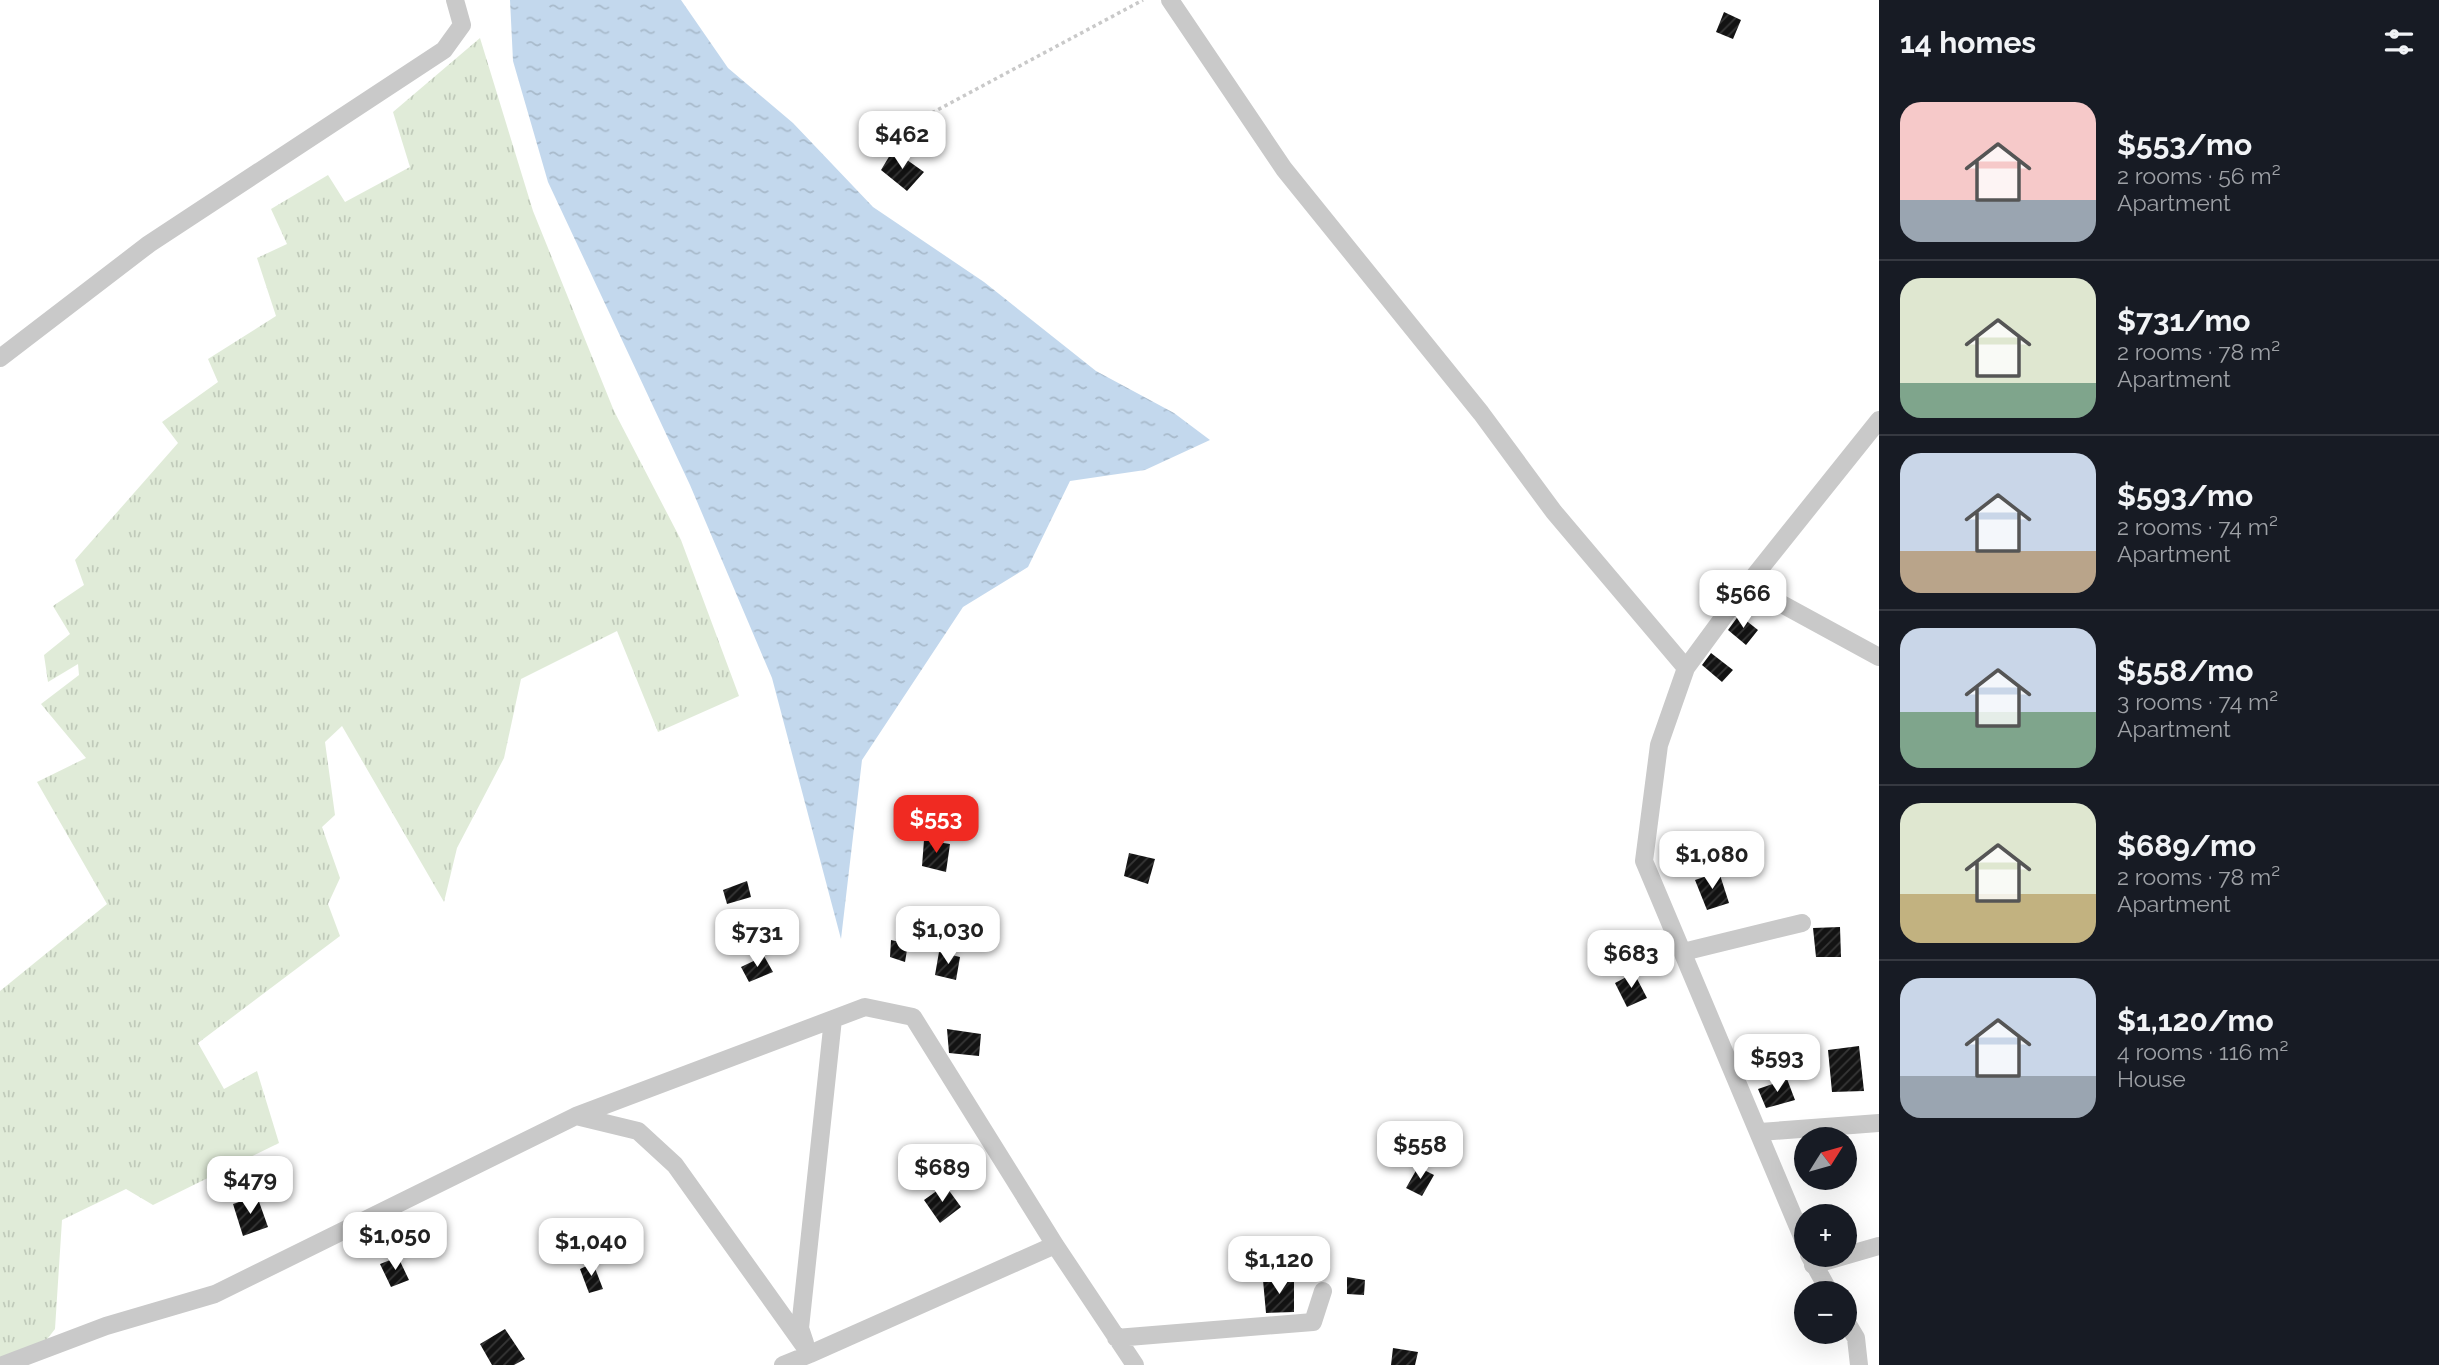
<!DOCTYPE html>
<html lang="en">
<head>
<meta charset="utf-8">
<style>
  :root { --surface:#171b24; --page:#20242c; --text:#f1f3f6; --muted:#9ea1a6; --line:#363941; --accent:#f02a22 }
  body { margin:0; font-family:Raleway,sans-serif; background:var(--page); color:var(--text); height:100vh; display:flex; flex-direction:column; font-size:26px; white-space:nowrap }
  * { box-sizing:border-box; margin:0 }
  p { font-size:23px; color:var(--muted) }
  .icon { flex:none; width:38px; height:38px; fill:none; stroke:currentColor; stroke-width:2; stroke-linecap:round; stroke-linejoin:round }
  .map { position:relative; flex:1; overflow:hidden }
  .panel { display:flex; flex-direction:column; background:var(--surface); width:560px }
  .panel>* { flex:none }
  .needle { width:46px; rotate:53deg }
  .fabs { position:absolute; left:1794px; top:1127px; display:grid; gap:14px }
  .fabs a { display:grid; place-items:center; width:63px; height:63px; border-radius:50%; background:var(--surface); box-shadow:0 7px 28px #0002; font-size:35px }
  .price { position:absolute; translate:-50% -60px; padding:0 16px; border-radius:14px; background:#fff; color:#222; font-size:23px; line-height:46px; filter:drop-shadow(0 2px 4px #0008) }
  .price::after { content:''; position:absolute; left:50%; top:42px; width:21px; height:16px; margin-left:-10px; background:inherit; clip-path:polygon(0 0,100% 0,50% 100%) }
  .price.on { background:var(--accent); color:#fff }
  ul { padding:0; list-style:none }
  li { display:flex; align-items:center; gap:21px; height:175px; padding:0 21px }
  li+li { border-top:2px solid var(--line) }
  li span { display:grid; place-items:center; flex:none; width:196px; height:140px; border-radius:21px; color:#555 }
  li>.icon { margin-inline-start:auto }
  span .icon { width:84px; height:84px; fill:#fffc; stroke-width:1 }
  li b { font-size:30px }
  h2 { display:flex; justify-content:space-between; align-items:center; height:84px; padding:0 21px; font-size:30px }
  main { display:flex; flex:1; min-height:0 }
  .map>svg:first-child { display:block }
  .grass { fill:url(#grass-tufts) }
  .water { fill:url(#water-ripples) }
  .building { fill:url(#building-hatch) }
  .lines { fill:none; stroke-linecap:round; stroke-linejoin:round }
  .path { stroke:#c9c9c9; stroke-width:3.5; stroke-dasharray:3.5 3.5; stroke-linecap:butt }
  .street { stroke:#c9c9c9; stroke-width:18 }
</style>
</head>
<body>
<main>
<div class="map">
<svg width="1879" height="1365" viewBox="0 0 1879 1365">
  <defs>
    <pattern id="grass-tufts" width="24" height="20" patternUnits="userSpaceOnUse" patternTransform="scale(1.75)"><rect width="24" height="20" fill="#e0ebd8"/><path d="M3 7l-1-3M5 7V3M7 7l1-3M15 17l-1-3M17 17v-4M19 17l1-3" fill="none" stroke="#c0caba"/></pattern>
    <pattern id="water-ripples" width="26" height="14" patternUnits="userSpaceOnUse" patternTransform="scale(1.75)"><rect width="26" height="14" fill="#c3d8ed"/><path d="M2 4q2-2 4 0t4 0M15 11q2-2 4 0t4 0" fill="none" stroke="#a8bacb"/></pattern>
    <pattern id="building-hatch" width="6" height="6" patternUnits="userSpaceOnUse" patternTransform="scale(1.75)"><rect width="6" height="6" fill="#131313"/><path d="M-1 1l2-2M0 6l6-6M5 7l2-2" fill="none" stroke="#363636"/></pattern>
  </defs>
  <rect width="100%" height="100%" fill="#fff"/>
  <path class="grass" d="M480,38L533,211L614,411L681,540L739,696L658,732L617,631L521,679L504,758L457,848L444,902L342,726L325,742L335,815L322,827L340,878L328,904L340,936L198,1043L224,1089L257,1071L279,1143L153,1205L126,1189L62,1220L55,1329L27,1365H0V991L107,904L37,782L86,758L41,704L79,675L78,664L48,682L44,655L70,634L53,606L84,585L75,560L178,443L162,422L218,382L208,359L276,316L257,258L287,244L271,209L328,175L345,202L410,167L393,112Z"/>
  <path class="water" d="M510,0H681L728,68L793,123L873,207L984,282L1096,371L1174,413L1210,440L1145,470L1070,481L1028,567L963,607L862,760L841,939L772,678L690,485L548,182L513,61Z"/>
  <path class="building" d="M1724,12L1741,20L1733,39L1716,32Z
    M893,150L924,172L907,191L881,170Z
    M1739,615L1758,630L1746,645L1728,630Z
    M1711,653L1733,670L1722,682L1702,665Z
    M924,840L950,844L946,872L922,866Z
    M1129,853L1155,859L1148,884L1124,876Z
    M1719,872L1729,903L1707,910L1695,880Z
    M747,881L751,897L727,904L723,890Z
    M1840,927L1841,957H1816L1813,928Z
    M891,940L908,944L905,962L890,957Z
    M939,952L960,957L956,980L935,975Z
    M764,956L773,972L749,982L741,967Z
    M1634,973L1647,998L1627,1007L1615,983Z
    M947,1029L981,1034L979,1056L949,1053Z
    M1859,1046L1864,1091L1832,1092L1828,1050Z
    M1787,1079L1795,1100L1766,1108L1758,1089Z
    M1418,1167L1434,1175L1422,1196L1406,1188Z
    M945,1185L961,1207L940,1223L924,1200Z
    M257,1196L268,1227L243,1236L233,1204Z
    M398,1257L409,1280L391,1287L380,1264Z
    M593,1263L603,1289L589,1293L580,1269Z
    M1347,1277L1365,1280L1364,1295L1347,1294Z
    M1263,1280H1294V1312L1266,1313Z
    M505,1329L525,1359L514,1365H492L480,1344Z
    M1393,1348L1418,1352L1415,1365H1391Z"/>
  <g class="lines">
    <path class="path" d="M914,142L928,115L1143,0"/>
    <path class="street" d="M1170,0L1284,169L1481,413L1554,512L1686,668L1659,745L1644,861L1806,1246
      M0,358L149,244L444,50L462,25L455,0
      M1747,585L1879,420
      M1686,668L1747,585L1879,657
      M1683,952L1802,923
      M576,1116L638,1131L675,1165L810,1354L1055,1245
      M1760,1132L1879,1123
      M1809,1255L1830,1293
      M1813,1265L1879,1246
      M1844,1318L1856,1338L1859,1365
      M1116,1338L1313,1322L1323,1291
      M805,1343L800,1328L833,1019
      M3,1365L106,1326L215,1294L576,1116L865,1007L913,1017L1055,1245L1135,1365
      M783,1365L810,1354"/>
  </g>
</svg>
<div class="fabs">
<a><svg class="needle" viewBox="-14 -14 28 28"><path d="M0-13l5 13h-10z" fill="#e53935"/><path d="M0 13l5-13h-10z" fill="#9ea1a6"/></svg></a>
<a>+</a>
<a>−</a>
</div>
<b class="price" style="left:902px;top:171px">$462</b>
<b class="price" style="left:1743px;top:630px">$566</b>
<b class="price on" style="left:936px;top:855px">$553</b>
<b class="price" style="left:1712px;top:891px">$1,080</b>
<b class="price" style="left:948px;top:966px">$1,030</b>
<b class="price" style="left:757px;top:969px">$731</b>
<b class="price" style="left:1631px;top:990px">$683</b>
<b class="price" style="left:1777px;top:1094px">$593</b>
<b class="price" style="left:1420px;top:1181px">$558</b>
<b class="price" style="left:942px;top:1204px">$689</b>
<b class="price" style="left:250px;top:1216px">$479</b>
<b class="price" style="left:395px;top:1272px">$1,050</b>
<b class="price" style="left:591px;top:1278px">$1,040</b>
<b class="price" style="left:1279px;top:1296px">$1,120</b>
</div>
<section class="panel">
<h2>14 homes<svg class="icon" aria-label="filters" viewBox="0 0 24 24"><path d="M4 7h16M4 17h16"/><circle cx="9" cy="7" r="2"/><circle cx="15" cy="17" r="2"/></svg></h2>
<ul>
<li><span style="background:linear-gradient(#f6c9c9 70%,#9aa5b1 0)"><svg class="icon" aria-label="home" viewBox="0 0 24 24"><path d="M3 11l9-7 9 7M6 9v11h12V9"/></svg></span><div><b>$553/mo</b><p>2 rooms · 56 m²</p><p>Apartment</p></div></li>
<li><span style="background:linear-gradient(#dfe7d0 75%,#7fa58c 0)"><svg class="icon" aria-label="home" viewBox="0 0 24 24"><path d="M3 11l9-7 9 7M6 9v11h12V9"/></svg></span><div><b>$731/mo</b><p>2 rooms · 78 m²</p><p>Apartment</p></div></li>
<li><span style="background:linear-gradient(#c9d6e8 70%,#b9a48a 0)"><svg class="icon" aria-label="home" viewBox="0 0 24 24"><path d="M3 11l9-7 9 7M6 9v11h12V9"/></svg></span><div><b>$593/mo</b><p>2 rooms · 74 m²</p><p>Apartment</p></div></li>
<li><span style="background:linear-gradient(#c9d6e8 60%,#7fa58c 0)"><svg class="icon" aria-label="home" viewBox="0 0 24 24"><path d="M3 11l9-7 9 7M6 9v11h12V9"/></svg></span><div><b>$558/mo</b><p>3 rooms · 74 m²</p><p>Apartment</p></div></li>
<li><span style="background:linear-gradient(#dfe7d0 65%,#c2b280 0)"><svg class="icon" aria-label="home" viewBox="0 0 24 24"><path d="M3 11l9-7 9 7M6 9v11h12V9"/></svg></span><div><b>$689/mo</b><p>2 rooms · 78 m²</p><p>Apartment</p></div></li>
<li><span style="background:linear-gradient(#c9d6e8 70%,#9aa5b1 0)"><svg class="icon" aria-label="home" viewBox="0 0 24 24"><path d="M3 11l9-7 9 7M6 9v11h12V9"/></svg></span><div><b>$1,120/mo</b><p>4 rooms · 116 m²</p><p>House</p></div></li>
</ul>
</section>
</main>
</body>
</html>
